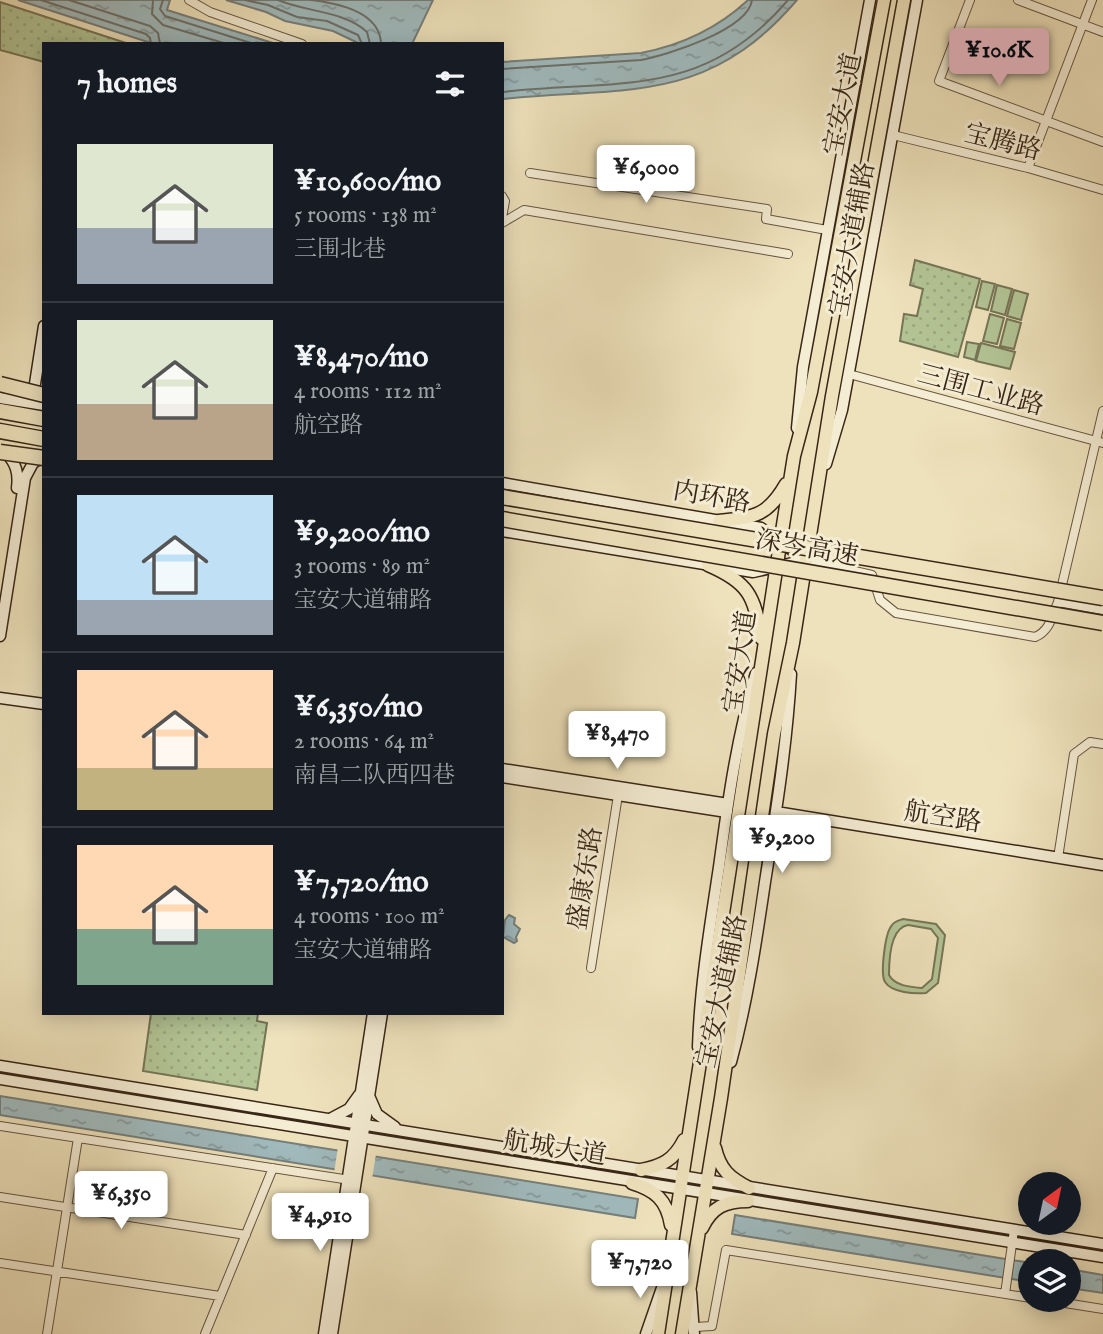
<!DOCTYPE html>
<html lang="en">
<head>
<meta charset="utf-8">
<style>
  :root { --surface:#171b24; --page:#20242c; --text:#f1f3f6; --muted:#9ea1a6; --line:#363941; --accent:#c59692 }
  body { margin:0; font-family:"IM FELL English","Noto Serif SC",serif; background:var(--page); color:var(--text); height:100vh; display:flex; flex-direction:column; font-size:26px; white-space:nowrap }
  * { box-sizing:border-box; margin:0 }
  p { font-size:23px; color:var(--muted) }
  .icon { flex:none; width:38px; height:38px; fill:none; stroke:currentColor; stroke-width:2; stroke-linecap:round; stroke-linejoin:round }
  .map { position:relative; flex:1; overflow:hidden }
  .drawer { position:absolute; left:42px; top:42px; width:462px; height:973px; display:flex; flex-direction:column; background:var(--surface); border-radius:0px; box-shadow:0 4px 18px #0003 }
  .drawer>* { flex:none }
  .needle { width:46px; rotate:33deg }
  .tools { position:absolute; left:1018px; top:1172px; display:grid; gap:14px }
  .tools a { display:grid; place-items:center; width:63px; height:63px; border-radius:50%; background:var(--surface); box-shadow:0 4px 18px #0003; font-size:35px }
  .price { position:absolute; translate:-50% -60px; padding:0 16px; border-radius:7px; background:#fff; color:#222; font-size:23px; line-height:46px; filter:drop-shadow(0 2px 4px #0008) }
  .price::after { content:''; position:absolute; left:50%; top:42px; width:21px; height:16px; margin-left:-10px; background:inherit; clip-path:polygon(0 0,100% 0,50% 100%) }
  .price.current { background:var(--accent); color:#111 }
  ul { padding:0; list-style:none }
  li { display:flex; align-items:center; gap:21px; height:175px; padding:0 35px }
  li+li { border-top:2px solid var(--line) }
  li span { display:grid; place-items:center; flex:none; width:196px; height:140px; border-radius:0px; color:#555 }
  li>.icon { margin-inline-start:auto }
  span .icon { width:84px; height:84px; fill:#fffc; stroke-width:1 }
  li b { font-size:30px }
  h2 { display:flex; justify-content:space-between; align-items:center; height:84px; padding:0 35px; font-size:30px }
  .map>svg:first-child { display:block }
  .grass { fill:url(#grass-dots); stroke:#767556; stroke-width:2 }
  .garden { fill:#b3c495; stroke:#767556; stroke-width:2; fill-rule:evenodd }
  .water { fill:url(#water-ripples); stroke:#767f7a; stroke-width:2 }
  .pier { fill:#eee2bc }
  .lines { fill:none; stroke-linecap:round; stroke-linejoin:round }
  .shore { stroke:#6c706a; stroke-width:2 }
  .street-casing { stroke:#665540; stroke-width:10 }
  .secondary-casing { stroke:#382616; stroke-width:13 }
  .primary-casing { stroke:#382616; stroke-width:15 }
  .highway-casing { stroke:#382616; stroke-width:17 }
  .street { stroke:#f4ecd3; stroke-width:8 }
  .secondary { stroke:#f4ecd3; stroke-width:10 }
  .primary { stroke:#eee2bc; stroke-width:12 }
  .highway { stroke:#eee2bc; stroke-width:14 }
  .highway-bridge-casing { stroke:#382616; stroke-width:17; stroke-linecap:butt }
  .highway-bridge { stroke:#eee2bc; stroke-width:14 }
  .labels { text-anchor:middle; stroke-width:6; stroke-linejoin:round; paint-order:stroke }
  .street-label { font-size:26px; fill:#382616; stroke:#f4ecd3 }
</style>
</head>
<body>
<div class="map">
<svg width="1103" height="1334" viewBox="0 0 1103 1334">
  <defs>
    <pattern id="grass-dots" width="8" height="8" patternUnits="userSpaceOnUse" patternTransform="scale(1.75)"><rect width="8" height="8" fill="#b3c495"/><path d="M2 2h.1M6 6h.1" fill="none" stroke="#9ba880" stroke-width="1.8" stroke-linecap="round"/></pattern>
    <pattern id="water-ripples" width="26" height="14" patternUnits="userSpaceOnUse" patternTransform="scale(1.75)"><rect width="26" height="14" fill="#a0babd"/><path d="M2 4q2-2 4 0t4 0M15 11q2-2 4 0t4 0" fill="none" stroke="#839799"/></pattern>
  </defs>
  <rect width="100%" height="100%" fill="#eee2bc"/>
  <filter id="stains"><feTurbulence type="fractalNoise" baseFrequency=".00286" numOctaves="4"/><feColorMatrix values="0 0 0 0 .2 0 0 0 0 .09 0 0 0 0 .02 0 0 0 .5 -.17"/></filter>
  <radialGradient id="worn" r=".72"><stop offset=".6" stop-color="#630" stop-opacity="0"/><stop offset="1" stop-color="#630" stop-opacity=".3"/></radialGradient>
  <path class="grass" d="M0,2L129,44H44V62L0,50Z
    M915,260L980,279L958,357L900,341L904,314L917,316L923,289L910,285Z
    M151,1013H258L257,1021L267,1023L257,1090L143,1071Z"/>
  <path class="garden" d="M982,281L995,284L988,310L976,307Z
    M997,285L1012,289L1005,315L991,311Z
    M1014,290L1028,294L1021,320L1007,316Z
    M990,314L1004,318L997,344L983,341Z
    M1007,319L1021,323L1014,349L1000,346Z
    M967,342L979,344L975,360L964,357Z
    M981,343L1015,352L1010,369L976,361Z
    M903,919L936,924L945,935L938,983L926,993C915,994 892,993 885,982C880,974 885,937 890,928C893,922 897,921 903,919ZM908,925L931,929L938,938L932,979L922,988C910,987 895,986 889,975C889,959 890,928 908,925Z"/>
  <path class="water" d="M18,0H170L167,10L276,44H154Z
    M226,0H433L412,44H360L333,31L285,21L266,12Z
    M748,0H797C706,106 627,86 502,99V62L641,53C682,45 717,29 748,0Z
    M509,915L515,918L514,924L520,929L516,937L517,941L514,943L503,937L505,920Z
    M0,1096L638,1199L635,1218L0,1115Z
    M735,1215L1031,1263V1282L732,1234Z
    M1069,1269L1103,1275V1293L1069,1288Z"/>
  <path class="pier" d="M338,1147L376,1154L372,1179L334,1173Z"/>
  <g class="lines">
    <path class="shore" d="M41,0L146,34L150,38L151,44
      M69,0L150,26L158,33L160,44
      M153,0L152,14L163,25L227,44
      M163,0L160,9L165,16L254,44
      M245,0L268,5L297,17L327,21L358,35L362,44
      M278,0C306,12 345,11 367,32L370,44
      M311,0C337,3 380,11 381,44
      M502,69L641,60C667,55 748,30 752,0
      M502,92C618,79 703,100 788,0"/>
    <g class="street-casing">
      <path id="street" d="M189,0L210,12L302,44
        M970,0L939,81L1103,142
        M1018,0L1103,32
        M893,135L1028,168L1103,190
        M1028,168L1092,0
        M530,173L767,209L766,219L827,230
        M502,196L505,201L502,218
        M502,223L524,210L788,254
        M849,374L1103,443
        M806,560L872,575L880,600L896,613L1035,637C1050,631 1052,616 1058,602L1103,411
        M1058,602L1103,610
        M1058,858L1074,754L1090,742L1103,744
        M591,968L618,795
        M0,1126L350,1180
        M0,1197L246,1235
        M0,1263L220,1296
        M1005,1294L1014,1230
        M1046,1300L1103,1309
        M695,1327L712,1326L726,1250L1031,1298
        M47,1334L78,1138
        M205,1334L273,1168"/>
    </g>
    <g class="secondary-casing">
      <path id="secondary" d="M0,398L44,405
        M32,403L44,326
        M797,428L803,367L870,0
        M5,452C16,463 19,473 17,488
        M826,464L842,410L917,0
        M502,483L761,528L806,560
        M502,531L753,572L806,560
        M0,636L25,478L33,463L44,456
        M0,698L44,704
        M502,769L728,804
        M502,777L727,812
        M776,812L1103,865
        M698,1047C700,986 710,927 719,867C728,801 737,736 756,673
        M731,1062C747,1003 756,943 765,882C776,813 787,744 791,674
        M0,1066L1103,1244
        M0,1079L1103,1257
        M370,1098L377,1114L395,1127
        M332,1118L349,1109L359,1095
        M691,1292L694,1334
        M324,1334L373,1013
        M332,1334L382,1013
        M646,1334L662,1288"/>
    </g>
    <g class="primary-casing">
      <path id="primary" d="M719,521C754,517 767,517 786,484
        M708,565C748,582 755,596 761,638
        M715,1148C720,1170 730,1178 749,1188
        M641,1170C662,1166 674,1160 684,1140
        M632,1183C655,1190 667,1200 671,1225
        M702,1228C712,1207 725,1201 748,1201
        M658,1334L783,525L794,456L811,392L884,0
        M682,1334L721,1098L774,734L793,643L832,396L904,0"/>
    </g>
    <g class="highway-casing">
      <path id="highway" d="M0,411L44,419
        M0,431L44,439"/>
    </g>
    <use href="#street" class="street"/>
    <use href="#secondary" class="secondary"/>
    <use href="#primary" class="primary"/>
    <use href="#highway" class="highway"/>
    <g class="highway-bridge-casing">
      <path id="highway-bridge" d="M0,384L44,395
        M0,452L44,458
        M502,497L1103,598
        M502,519L1103,623"/>
    </g>
    <use href="#highway-bridge" class="highway-bridge"/>
  </g>
  <g class="labels">
    <g class="street-label">
      <text transform="translate(842 104) rotate(-79)" y="9">宝安大道</text>
      <text transform="translate(1003 141) rotate(14)" y="9">宝腾路</text>
      <text transform="translate(851 239) rotate(-80)" y="9">宝安大道辅路</text>
      <text transform="translate(981 389) rotate(15)" y="9">三围工业路</text>
      <text transform="translate(712 496) rotate(10)" y="9">内环路</text>
      <text transform="translate(807 547) rotate(10)" y="9">深岑高速</text>
      <text transform="translate(739 662) rotate(-82)" y="9">宝安大道</text>
      <text transform="translate(943 816) rotate(9)" y="9">航空路</text>
      <text transform="translate(584 878) rotate(-81)" y="9">盛康东路</text>
      <text transform="translate(721 991) rotate(-78)" y="9">宝安大道辅路</text>
      <text transform="translate(555 1147) rotate(9)" y="9">航城大道</text>
    </g>
  </g>
  <rect width="100%" height="100%" filter="url(#stains)"/>
  <rect width="100%" height="100%" fill="url(#worn)"/>
</svg>
<div class="tools">
<a><svg class="needle" viewBox="-14 -14 28 28"><path d="M0-13l5 13h-10z" fill="#e53935"/><path d="M0 13l5-13h-10z" fill="#9ea1a6"/></svg></a>
<a><svg class="icon" aria-label="layers" viewBox="0 0 24 24"><path d="M12 4l9 5-9 5-9-5zM3 14l9 5 9-5"/></svg></a>
</div>
<b class="price current" style="left:999px;top:88px">¥10.6K</b>
<b class="price" style="left:646px;top:205px">¥6,000</b>
<b class="price" style="left:617px;top:771px">¥8,470</b>
<b class="price" style="left:782px;top:875px">¥9,200</b>
<b class="price" style="left:121px;top:1231px">¥6,350</b>
<b class="price" style="left:320px;top:1253px">¥4,910</b>
<b class="price" style="left:640px;top:1300px">¥7,720</b>
<section class="drawer">
<h2>7 homes<svg class="icon" aria-label="filters" viewBox="0 0 24 24"><path d="M4 7h16M4 17h16"/><circle cx="9" cy="7" r="2"/><circle cx="15" cy="17" r="2"/></svg></h2>
<ul>
<li><span style="background:linear-gradient(#dfe7d0 60%,#9aa5b1 0)"><svg class="icon" aria-label="home" viewBox="0 0 24 24"><path d="M3 11l9-7 9 7M6 9v11h12V9"/></svg></span><div><b>¥10,600/mo</b><p>5 rooms · 138 m²</p><p>三围北巷</p></div></li>
<li><span style="background:linear-gradient(#dfe7d0 60%,#b9a48a 0)"><svg class="icon" aria-label="home" viewBox="0 0 24 24"><path d="M3 11l9-7 9 7M6 9v11h12V9"/></svg></span><div><b>¥8,470/mo</b><p>4 rooms · 112 m²</p><p>航空路</p></div></li>
<li><span style="background:linear-gradient(#bfe0f5 75%,#9aa5b1 0)"><svg class="icon" aria-label="home" viewBox="0 0 24 24"><path d="M3 11l9-7 9 7M6 9v11h12V9"/></svg></span><div><b>¥9,200/mo</b><p>3 rooms · 89 m²</p><p>宝安大道辅路</p></div></li>
<li><span style="background:linear-gradient(#ffd9b3 70%,#c2b280 0)"><svg class="icon" aria-label="home" viewBox="0 0 24 24"><path d="M3 11l9-7 9 7M6 9v11h12V9"/></svg></span><div><b>¥6,350/mo</b><p>2 rooms · 64 m²</p><p>南昌二队西四巷</p></div></li>
<li><span style="background:linear-gradient(#ffd9b3 60%,#7fa58c 0)"><svg class="icon" aria-label="home" viewBox="0 0 24 24"><path d="M3 11l9-7 9 7M6 9v11h12V9"/></svg></span><div><b>¥7,720/mo</b><p>4 rooms · 100 m²</p><p>宝安大道辅路</p></div></li>
</ul>
</section>
</div>
</body>
</html>
